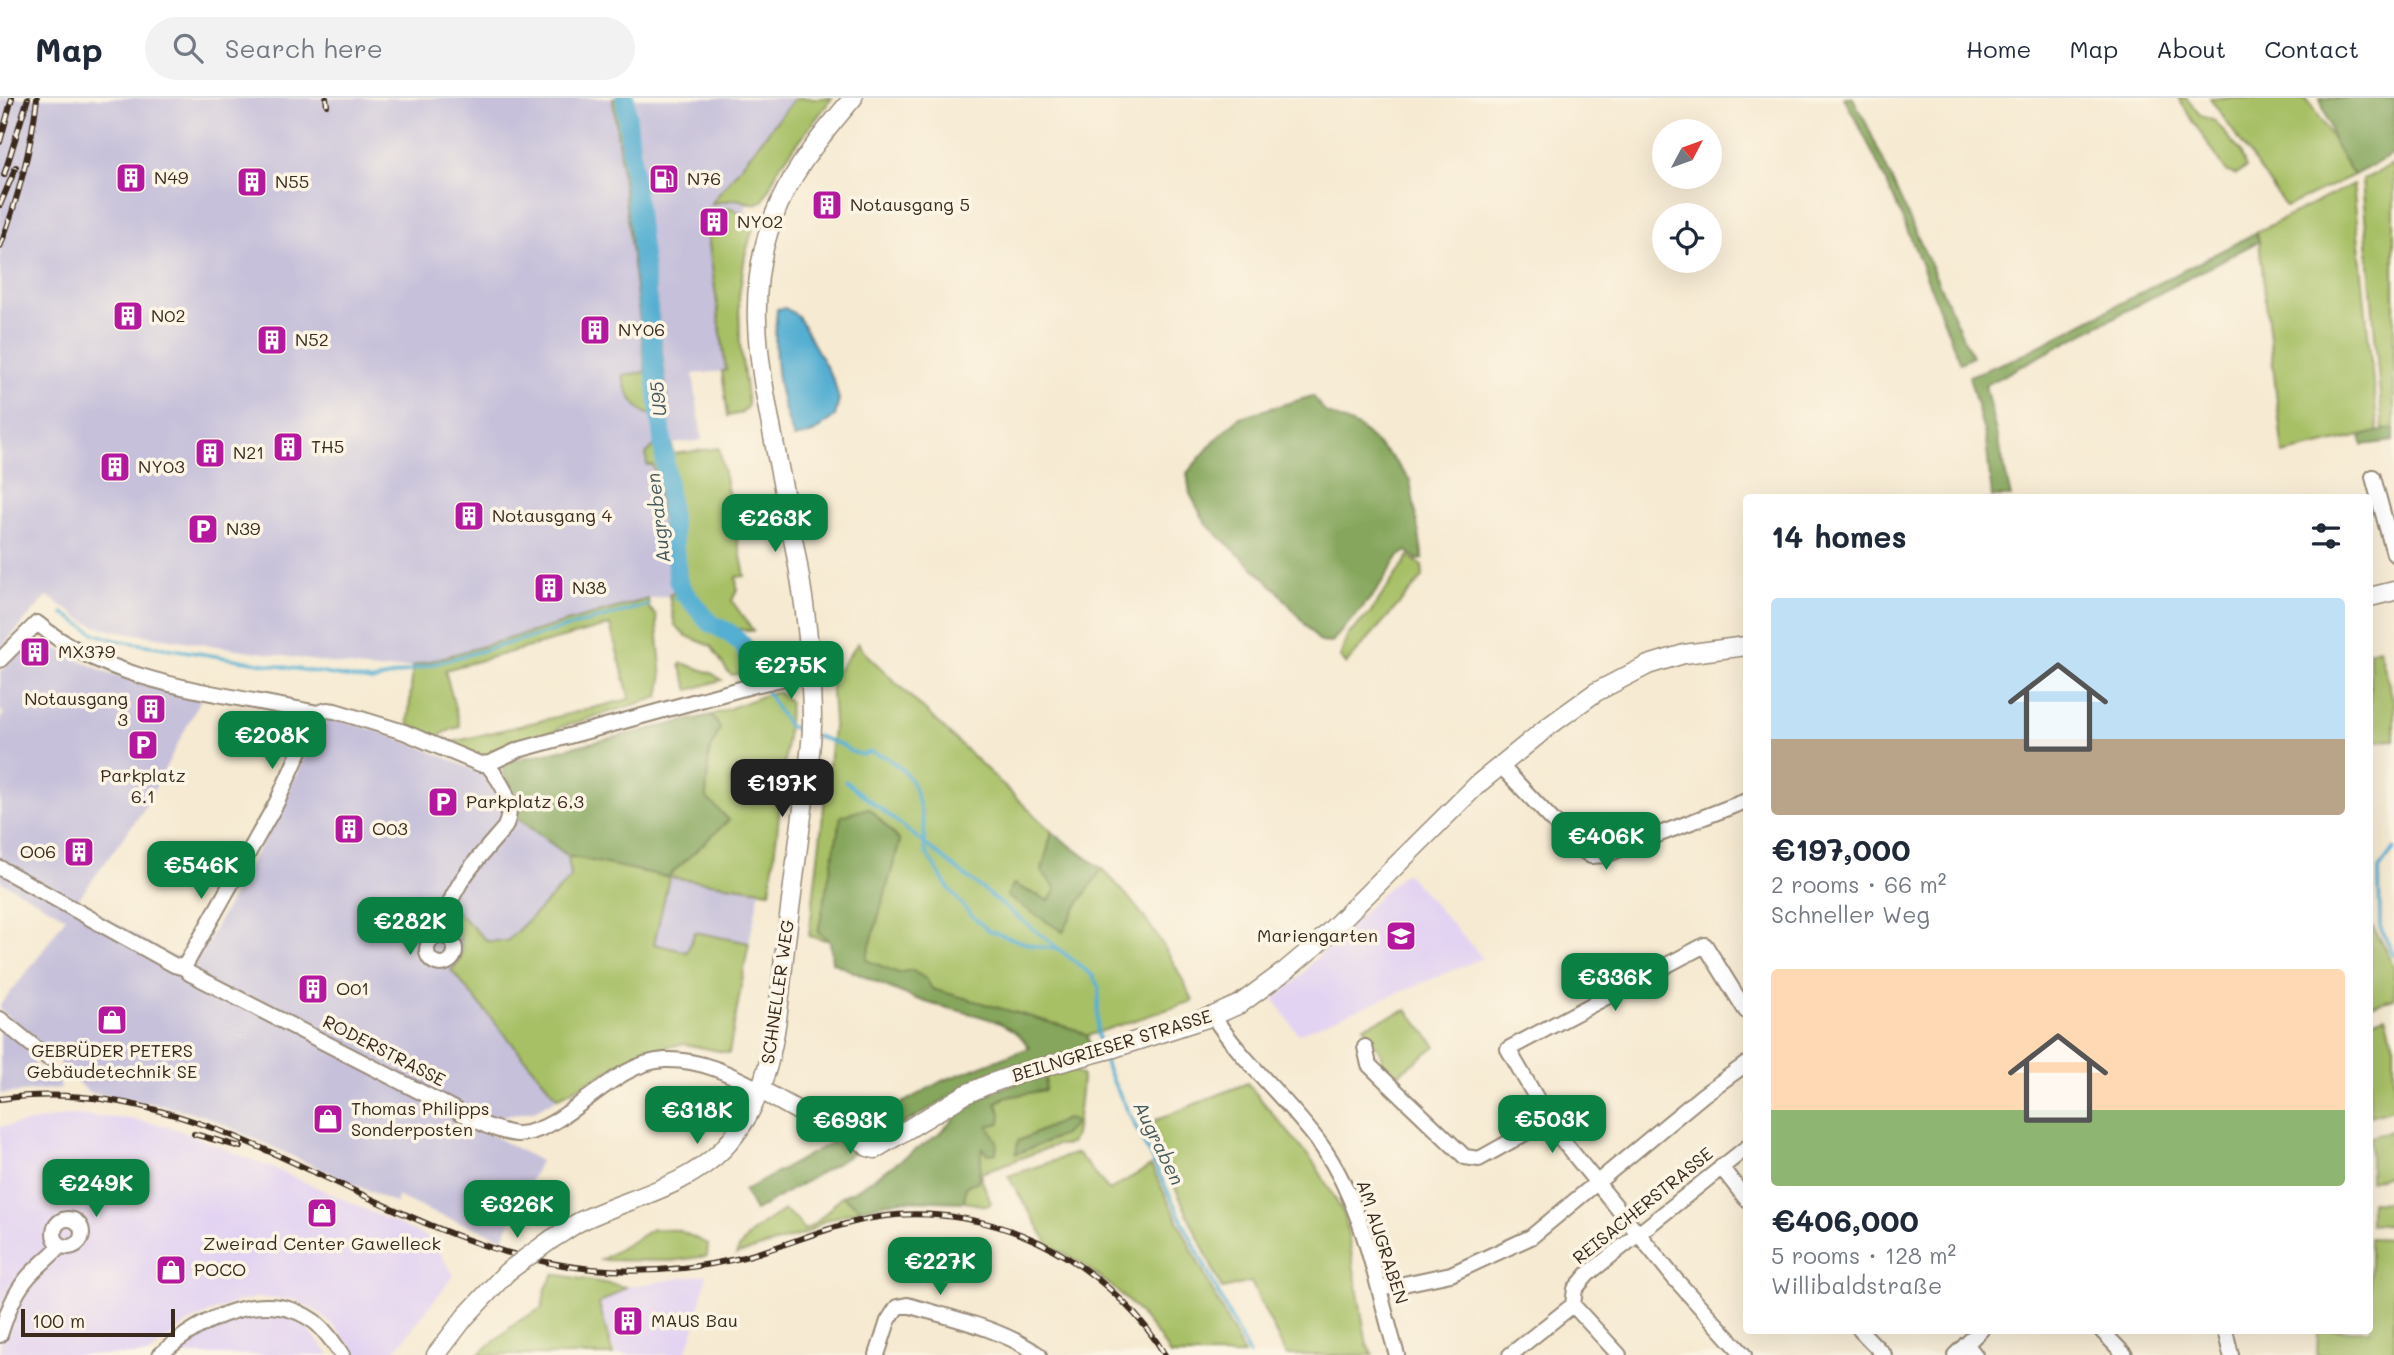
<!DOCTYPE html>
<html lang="en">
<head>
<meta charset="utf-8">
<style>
  :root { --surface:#fff; --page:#f2f2f3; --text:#1f2937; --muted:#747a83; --line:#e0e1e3; --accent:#0b8043 }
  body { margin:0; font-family:Mali,sans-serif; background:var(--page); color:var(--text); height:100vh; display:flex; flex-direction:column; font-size:26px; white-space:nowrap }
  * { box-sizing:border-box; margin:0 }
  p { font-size:23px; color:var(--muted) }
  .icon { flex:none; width:38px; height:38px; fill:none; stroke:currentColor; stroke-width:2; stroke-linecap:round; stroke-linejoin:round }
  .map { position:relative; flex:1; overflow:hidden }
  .drawer { position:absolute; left:1743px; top:396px; width:630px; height:840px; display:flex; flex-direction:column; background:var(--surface); border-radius:7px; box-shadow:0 7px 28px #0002 }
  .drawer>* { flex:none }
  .needle { width:46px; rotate:49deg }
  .fabs { position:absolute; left:1652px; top:21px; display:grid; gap:14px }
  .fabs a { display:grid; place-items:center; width:70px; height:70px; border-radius:50%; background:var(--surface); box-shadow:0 7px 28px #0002; font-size:35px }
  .scale { position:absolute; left:21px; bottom:18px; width:154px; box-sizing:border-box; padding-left:7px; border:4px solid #3b2a1e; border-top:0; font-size:19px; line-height:24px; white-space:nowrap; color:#3b2a1e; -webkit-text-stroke:5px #fcf5e5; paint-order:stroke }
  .price { position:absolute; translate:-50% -60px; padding:0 16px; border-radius:14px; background:var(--accent); color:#fff; font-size:23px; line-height:46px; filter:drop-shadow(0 2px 4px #0008) }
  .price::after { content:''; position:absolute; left:50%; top:42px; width:21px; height:16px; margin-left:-10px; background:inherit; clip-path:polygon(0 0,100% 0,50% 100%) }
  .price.active { background:#222; color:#fff }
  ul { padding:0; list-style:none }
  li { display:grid; align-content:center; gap:14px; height:371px; padding:0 28px }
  li span { display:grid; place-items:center; height:217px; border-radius:7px; color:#555 }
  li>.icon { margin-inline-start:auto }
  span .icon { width:126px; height:126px; fill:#fffc; stroke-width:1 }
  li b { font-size:30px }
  h2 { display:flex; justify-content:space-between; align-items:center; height:84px; padding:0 28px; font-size:30px }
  header { display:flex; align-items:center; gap:42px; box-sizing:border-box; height:98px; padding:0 35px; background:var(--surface); border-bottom:2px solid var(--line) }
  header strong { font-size:33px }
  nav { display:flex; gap:38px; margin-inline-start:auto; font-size:24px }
  .search { width:490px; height:63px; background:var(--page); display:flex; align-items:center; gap:18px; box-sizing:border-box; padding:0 24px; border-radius:38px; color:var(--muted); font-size:26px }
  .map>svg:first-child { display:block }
  .built { fill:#e3d3f2 }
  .industrial { fill:#c6c0da }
  .green { fill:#a7c066; stroke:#717542; stroke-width:2 }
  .forest { fill:#85a65b; stroke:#60683c; stroke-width:2 }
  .water { fill:#54afd2; stroke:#486c78; stroke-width:2 }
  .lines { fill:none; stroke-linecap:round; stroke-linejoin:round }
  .stream { stroke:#54afd2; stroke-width:3.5 }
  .river { stroke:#54afd2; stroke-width:19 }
  .minor-casing { stroke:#988a78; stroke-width:18 }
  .major-casing { stroke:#988a78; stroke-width:21 }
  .minor { stroke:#fff; stroke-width:14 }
  .major { stroke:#fff; stroke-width:18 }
  .rail-casing { stroke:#3b2a1e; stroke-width:6 }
  .rail { stroke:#fcf5e5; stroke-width:3.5; stroke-dasharray:10; stroke-linecap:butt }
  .major-bridge-casing { stroke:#988a78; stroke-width:21; stroke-linecap:butt }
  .major-bridge { stroke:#fff; stroke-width:18 }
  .labels { text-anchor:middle; stroke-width:7; stroke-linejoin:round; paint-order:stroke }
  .poi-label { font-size:18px; fill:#3b2a1e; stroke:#fcf5e5; text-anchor:start }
  .street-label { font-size:18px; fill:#3b2a1e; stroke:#fcf5e5 }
  .water-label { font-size:19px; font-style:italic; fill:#44595d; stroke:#fcf5e5 }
</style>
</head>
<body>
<header>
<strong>Map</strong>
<div class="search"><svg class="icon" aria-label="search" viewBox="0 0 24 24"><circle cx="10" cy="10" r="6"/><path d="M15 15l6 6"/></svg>Search here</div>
<nav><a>Home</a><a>Map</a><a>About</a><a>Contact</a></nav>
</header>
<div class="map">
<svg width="2394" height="1257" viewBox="0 0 2394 1257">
  <rect width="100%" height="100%" fill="#fcf5e5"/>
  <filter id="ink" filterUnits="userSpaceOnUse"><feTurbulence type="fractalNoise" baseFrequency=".0143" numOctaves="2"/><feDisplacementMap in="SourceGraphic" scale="14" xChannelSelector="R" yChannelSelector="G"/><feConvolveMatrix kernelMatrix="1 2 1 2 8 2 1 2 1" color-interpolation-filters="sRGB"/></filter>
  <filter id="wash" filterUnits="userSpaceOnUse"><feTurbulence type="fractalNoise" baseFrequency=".00686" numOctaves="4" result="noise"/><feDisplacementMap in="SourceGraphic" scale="28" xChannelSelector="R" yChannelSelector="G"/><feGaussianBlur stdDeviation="1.57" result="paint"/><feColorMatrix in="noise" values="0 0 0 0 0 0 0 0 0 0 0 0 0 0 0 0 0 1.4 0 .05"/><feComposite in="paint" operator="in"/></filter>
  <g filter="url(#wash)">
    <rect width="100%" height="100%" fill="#f6ead2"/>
    <path class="built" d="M1405,774L1483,860L1298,936L1274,901L1295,884L1317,859Z
      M72,1017L130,1021L168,1028L287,1076L431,1141L454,1177L392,1257H358L336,1230L319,1215L292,1201L256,1200L237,1204L207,1216L188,1225L147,1257H0V1029Z
      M707,1176L696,1226L685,1257H615L599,1206L626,1189Z
      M276,1215L293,1221L307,1230L330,1257H170L208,1233L233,1222L257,1216Z"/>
    <path class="industrial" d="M0,0H811L764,61L723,172L713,175L726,273L693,276L702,342L651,349L674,496L634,505L519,540L410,569L377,572L104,531L86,524L47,498L0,551Z
      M33,539L109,576L202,599L144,711L77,803L171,858L199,859L282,707L319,628L330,620L372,631L419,648L485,677L502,710L568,758L572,780L507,843H487L453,809L456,833L463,855L460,865L451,873L558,1000L534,1013L487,1020L482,1032L540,1063L503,1140L431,1114L397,1098V1106L205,1018L162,1007L90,995L61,970L59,963L0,912V907L34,865L66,819L0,783V621L4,615L0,613V574Z
      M668,779L760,792L749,845L695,834L687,854L654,846Z
      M0,926L31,955L34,965L40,973L56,976L61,990L0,996Z"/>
    <path class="green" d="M613,0H632L669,316C664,316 657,318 652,317C636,315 624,291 623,277L646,274Z
      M795,0H832L779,69L763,103L754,106L737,101L711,106Z
      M2178,0H2186L2201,18L2215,23L2240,53L2246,70L2235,77L2226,73Z
      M2210,0H2305C2324,23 2337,52 2354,77L2286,109Z
      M2394,66V330L2383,333L2362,82Z
      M2353,86L2378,334L2283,356L2259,143L2255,135Z
      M731,110L753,120L755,123L745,158L739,198L740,247L748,307L742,315L728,318L722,273L726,272L705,117Z
      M672,346L673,356L719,350L745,478L736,479L737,491L732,503L753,533L711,527L741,548L753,573L732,577L728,574L711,548L686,538L675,528L669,497L674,495L653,367H647L646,356L654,348Z
      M1409,458L1422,468L1423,479L1346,566L1340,559L1347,538L1370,515Z
      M648,501L649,510L656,517L662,582L659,599L561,629C549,638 492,659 478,657C468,655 461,649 453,644L630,601L610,527L445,572L460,629C448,631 446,635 438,638C431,640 416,630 410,628L408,624L413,568Z
      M858,545L864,554L1052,734L1042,773L1056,791L1049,803L1013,786L1063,834L1074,812L1102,771C1141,809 1170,853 1193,903L1087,938L1077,932L932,891L926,881L898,875L866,862L900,743L830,843L809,838L834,622L831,582Z
      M2379,550L2394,605V642L2370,643V553Z
      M682,565L711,575L722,582L689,592L680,567Z
      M773,594L779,595L790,604L783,684L770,793L669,779L654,846L687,854L695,834L749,845L729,955L684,946L646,952L558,1000L451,872C475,853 452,834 452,809L487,843H507L571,780L568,758L669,779L706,699L709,655L720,630L712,617Z
      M2370,824L2388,855L2394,871V901L2370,908Z
      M1407,912L1436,948L1392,981L1379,967L1383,959L1364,928Z
      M2386,918L2394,947V1011L2370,1018V923Z
      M1072,972L1082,977C1082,986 1077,1039 1072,1044C1067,1048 1062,1047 1056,1047L981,1075V1080L991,1105L987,1108L964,1104L966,1088L978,1082C981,1065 986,1011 1001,1002C1012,995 1032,995 1045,992L1046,978Z
      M1247,985L1315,1066L1345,1118L1367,1247L1373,1257H1286L1251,1184L1222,1191L1146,1026Z
      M2394,1032V1076L2370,1083V1039Z
      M1077,1055L1109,1092L1151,1068L1244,1257H1170L1159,1239L1134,1209L1110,1187L1081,1165L1050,1148L1008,1078Z
      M842,1098L861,1111L824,1123L807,1135L736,1157C744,1137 766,1123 784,1112L796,1121L804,1132C818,1127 830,1109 842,1098Z
      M2370,1104L2394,1105V1128L2370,1126Z
      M653,1131L678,1132L708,1146L707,1158L671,1163L601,1162Z
      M2370,1140L2394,1141V1257H2317L2318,1232H2370Z
      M554,1176L626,1189L599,1206L613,1257H478L517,1224L542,1210L546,1190Z"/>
    <path class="forest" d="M1844,0H1853L1867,27L1972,259L1960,265C1925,175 1891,84 1844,0Z
      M2320,0H2394V56L2354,77L2336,50Z
      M2255,135L2259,143L1985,287L2011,399H1992L1986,342L1969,278L2018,259Z
      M1313,298L1326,315L1359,329L1392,360L1410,382L1423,461L1418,462L1407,453L1398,459L1375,495L1331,545L1320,544L1276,491L1206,426L1190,396L1187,375L1215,342L1240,319Z
      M2394,330V343L2363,347L2361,338Z
      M712,617L720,630L709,655L706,699L729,722L668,779L568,758L518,721L515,694L503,675V668L507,664Z
      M869,710L900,743L866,862L898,875L911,872L926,881L932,891L1077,932L1087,938L1089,945L1086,951L972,986L755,1113L744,1093L942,983L1029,950C1010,915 951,915 917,901C888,890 860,877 832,864L830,843L818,834L841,718Z
      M1052,734L1102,771L1074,812L1063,834L1007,798L1013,786L1049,803L1056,791L1042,773Z
      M1046,978L1045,992L1003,1000L996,1005L1001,1015L1000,1025L988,1028L997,1043L996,1055L988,1056L983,1050L978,1083L966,1088L964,1104L900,1102L861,1111L842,1098L856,1092L938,1037L972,1003L1010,987Z
      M1066,1021L1074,1023L1075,1025L1064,1037L1016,1056L1018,1043Z"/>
    <path class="water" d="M785,210L798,218L834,283L839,302L835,318L813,335L794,340C778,299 772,254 777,211Z"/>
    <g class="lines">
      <path class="stream" d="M626,0L661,316
        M664,347L678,483L686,497L710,525L728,534L742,546L760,581
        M674,501L686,497
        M63,515L94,535L115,542L372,583L648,507
        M763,588L788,628L806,634
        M816,638L842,647L850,653L862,657L870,654L886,659L904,673L913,686L920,709L924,728L925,753L947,788L969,815L989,833L1034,848L1057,851
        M845,683L1093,878L1099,889L1097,934L1101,949
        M2394,751L2379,771L2380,829L2394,858
        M1104,960L1108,973L1249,1257"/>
      <path class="river" d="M625,0L678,483L686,497L710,525L728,534L742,546L756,571"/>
    </g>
  </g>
  <g filter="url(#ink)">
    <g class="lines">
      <g class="minor-casing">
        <path id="minor" d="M2373,379L2394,456
          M0,562L37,525C112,588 224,595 317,615L327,612L335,613L404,634L480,666L490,665L518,652L755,587L794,578L809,577
          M1500,667L1578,749L1591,758L1605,757L1746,703
          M0,770L174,867L185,870L189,875L487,1028C497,1031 508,1036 518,1036C565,1035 611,964 665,962C701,961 730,976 761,992
          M427 852a14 14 0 1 1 28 0a14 14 0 1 1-28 0Z
          M441,838C447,791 475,764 505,729C516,705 502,685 487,666
          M185,870L186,866L277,704L317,615
          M1213,918C1244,966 1290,1003 1323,1050C1365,1111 1376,1188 1397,1257
          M0,921L48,960
          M1365,949L1369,967L1465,1059L1479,1061L1549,1022
          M1721,1069L1746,1101
          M54 1135a14 14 0 1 1 28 0a14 14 0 1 1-28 0Z
          M1380,1191L1451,1176L1531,1139L1703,997L1746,966
          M1573,1207L1619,1257
          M1860,1232L1884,1257
          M2101,1232L2125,1257
          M2225,1232L2231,1257
          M0,1237C7,1215 14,1195 29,1178C39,1167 51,1158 61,1147
          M1966,1246L1975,1257
          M160,1257C200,1221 265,1187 315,1224C326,1233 334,1245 342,1257
          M877,1257L888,1223L897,1209L907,1207C951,1220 1001,1230 1039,1257
          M1510,1257L1573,1207L1575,1191L1588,1176L1746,1050
          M1744,1257L1675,1181L1563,1043L1549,1022L1508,951L1705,847L1746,913
          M1955,1257L1981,1232"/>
      </g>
      <g class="major-casing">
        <path id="major" d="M2370,499L2394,493
          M761,992L827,1029L847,1034L861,1042L868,1049L875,1051L966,996L989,986L1017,976L1114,950L1213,918L1240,906L1285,873L1316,847L1478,686L1549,628L1596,594L1648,567L1684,556L1746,548
          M552,1141C561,1136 570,1129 579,1124C627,1100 684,1091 723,1051C775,997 777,920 785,850C791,801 798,751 804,702C807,677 812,650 812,625C812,597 810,568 808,540C802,478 788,416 776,354C760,269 741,190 779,106C797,66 825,33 853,0
          M436,1257L465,1219L507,1174"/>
      </g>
      <use href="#minor" class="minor"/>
      <use href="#major" class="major"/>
      <g class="rail-casing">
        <path id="rail" d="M326,0L327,7
          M0,44L12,0
          M4,77L28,0
          M0,107L16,69
          M0,149C18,101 31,51 37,0
          M0,1001C219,970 383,1152 592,1171C640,1175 689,1172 736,1161C775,1152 811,1135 850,1125C923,1105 1005,1121 1068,1160C1106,1184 1142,1218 1165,1257
          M194,1036L241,1049"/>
      </g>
      <use href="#rail" class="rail"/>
      <g class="major-bridge-casing">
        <path id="major-bridge" d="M507,1174L552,1141"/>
      </g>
      <use href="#major-bridge" class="major-bridge"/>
    </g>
  </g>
  <defs>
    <g id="building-square" transform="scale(1.575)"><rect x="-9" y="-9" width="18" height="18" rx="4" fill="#b5179e" stroke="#fcf5e5"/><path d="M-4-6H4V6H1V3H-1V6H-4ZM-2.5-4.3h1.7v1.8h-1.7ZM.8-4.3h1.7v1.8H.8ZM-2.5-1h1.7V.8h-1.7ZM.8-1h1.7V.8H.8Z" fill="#fff"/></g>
    <g id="fuel-square" transform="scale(1.575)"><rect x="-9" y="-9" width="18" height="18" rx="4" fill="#b5179e" stroke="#fcf5e5"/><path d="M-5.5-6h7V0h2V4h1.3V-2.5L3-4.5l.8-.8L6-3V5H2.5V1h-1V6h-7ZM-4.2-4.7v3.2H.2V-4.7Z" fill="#fff"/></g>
    <g id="parking-square" transform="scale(1.575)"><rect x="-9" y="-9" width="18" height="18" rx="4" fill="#b5179e" stroke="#fcf5e5"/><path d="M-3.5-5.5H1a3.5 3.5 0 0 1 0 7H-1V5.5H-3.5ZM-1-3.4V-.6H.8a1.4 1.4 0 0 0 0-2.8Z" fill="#fff"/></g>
    <g id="school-square" transform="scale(1.575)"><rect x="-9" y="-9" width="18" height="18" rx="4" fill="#b5179e" stroke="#fcf5e5"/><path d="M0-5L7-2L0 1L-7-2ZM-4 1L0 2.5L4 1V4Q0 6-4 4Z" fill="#fff"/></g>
    <g id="shop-square" transform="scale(1.575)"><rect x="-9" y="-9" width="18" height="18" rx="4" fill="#b5179e" stroke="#fcf5e5"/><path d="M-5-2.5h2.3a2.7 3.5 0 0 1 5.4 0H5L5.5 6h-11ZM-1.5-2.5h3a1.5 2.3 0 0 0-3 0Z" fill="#fff"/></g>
  </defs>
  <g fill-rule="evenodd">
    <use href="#building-square" x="131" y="80"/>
    <use href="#fuel-square" x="664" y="81"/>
    <use href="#building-square" x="252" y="84"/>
    <use href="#building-square" x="827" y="107"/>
    <use href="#building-square" x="714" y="124"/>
    <use href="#building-square" x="128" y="218"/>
    <use href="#building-square" x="595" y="232"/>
    <use href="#building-square" x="272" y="242"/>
    <use href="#building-square" x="288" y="349"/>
    <use href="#building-square" x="210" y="355"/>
    <use href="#building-square" x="115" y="369"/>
    <use href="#building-square" x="469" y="418"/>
    <use href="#parking-square" x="203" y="431"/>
    <use href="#building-square" x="549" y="490"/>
    <use href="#building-square" x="35" y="554"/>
    <use href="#building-square" x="151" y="611"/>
    <use href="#parking-square" x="143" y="647"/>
    <use href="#parking-square" x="443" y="704"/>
    <use href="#building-square" x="349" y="731"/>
    <use href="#building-square" x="79" y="754"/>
    <use href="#school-square" x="1401" y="838"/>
    <use href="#building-square" x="313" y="891"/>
    <use href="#shop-square" x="112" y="922"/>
    <use href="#shop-square" x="328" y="1021"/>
    <use href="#shop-square" x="322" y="1115"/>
    <use href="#shop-square" x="171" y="1172"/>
    <use href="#building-square" x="628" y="1223"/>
  </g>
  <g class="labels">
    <g class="poi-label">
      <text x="154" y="86">N49</text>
      <text x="687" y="87">N76</text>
      <text x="275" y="90">N55</text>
      <text x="850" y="113">Notausgang 5</text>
      <text x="737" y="130">NY02</text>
      <text x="151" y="224">N02</text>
      <text x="618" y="238">NY06</text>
      <text x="295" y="248">N52</text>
      <text x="311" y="355">TH5</text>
      <text x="233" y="361">N21</text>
      <text x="138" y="375">NY03</text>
      <text x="492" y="424">Notausgang 4</text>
      <text x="226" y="437">N39</text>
      <text x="572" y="496">N38</text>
      <text x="58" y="560">MX379</text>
      <text x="128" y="607" text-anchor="end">Notausgang<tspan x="128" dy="21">3</tspan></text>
      <text x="143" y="684" text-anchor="middle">Parkplatz<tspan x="143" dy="21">6.1</tspan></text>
      <text x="466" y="710">Parkplatz 6.3</text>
      <text x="372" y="737">O03</text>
      <text x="56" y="760" text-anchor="end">O06</text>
      <text x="1378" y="844" text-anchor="end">Mariengarten</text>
      <text x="336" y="897">O01</text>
      <text x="112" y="959" text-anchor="middle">GEBRÜDER PETERS<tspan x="112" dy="21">Gebäudetechnik SE</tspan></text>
      <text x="351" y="1017">Thomas Philipps<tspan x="351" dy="21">Sonderposten</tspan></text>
      <text x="322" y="1152" text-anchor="middle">Zweirad Center Gawelleck</text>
      <text x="194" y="1178">POCO</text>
      <text x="651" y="1229">MAUS Bau</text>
    </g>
    <g class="street-label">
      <text transform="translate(778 894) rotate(-82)" y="6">SCHNELLER WEG</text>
      <text transform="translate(1112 948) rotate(-17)" y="6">BEILNGRIESER STRASSE</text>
      <text transform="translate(384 953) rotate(27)" y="6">RODERSTRASSE</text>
      <text transform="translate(1643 1108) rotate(-39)" y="6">REISACHERSTRASSE</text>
      <text transform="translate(1382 1144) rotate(72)" y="6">AM AUGRABEN</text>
    </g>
    <g class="water-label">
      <text transform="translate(658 301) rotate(-96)" y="7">U95</text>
      <text transform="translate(658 420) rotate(-97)" y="7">Augraben</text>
      <text transform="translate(1159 1045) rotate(64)" y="7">Augraben</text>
    </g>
  </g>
</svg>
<div class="fabs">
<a><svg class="needle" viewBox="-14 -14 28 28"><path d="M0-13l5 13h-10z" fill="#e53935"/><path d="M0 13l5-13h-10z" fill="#747a83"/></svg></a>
<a><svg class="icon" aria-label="locate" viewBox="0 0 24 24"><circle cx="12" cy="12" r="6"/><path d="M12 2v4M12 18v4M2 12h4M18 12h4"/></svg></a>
</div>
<div class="scale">100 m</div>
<b class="price" style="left:775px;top:456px">€263K</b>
<b class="price" style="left:791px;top:603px">€275K</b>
<b class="price" style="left:272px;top:673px">€208K</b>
<b class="price active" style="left:782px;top:721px">€197K</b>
<b class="price" style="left:1606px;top:774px">€406K</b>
<b class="price" style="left:201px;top:803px">€546K</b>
<b class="price" style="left:410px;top:859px">€282K</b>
<b class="price" style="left:1615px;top:915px">€336K</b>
<b class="price" style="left:697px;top:1048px">€318K</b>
<b class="price" style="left:1552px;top:1057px">€503K</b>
<b class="price" style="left:850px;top:1058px">€693K</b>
<b class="price" style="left:96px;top:1121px">€249K</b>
<b class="price" style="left:517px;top:1142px">€326K</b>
<b class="price" style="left:940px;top:1199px">€227K</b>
<section class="drawer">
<h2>14 homes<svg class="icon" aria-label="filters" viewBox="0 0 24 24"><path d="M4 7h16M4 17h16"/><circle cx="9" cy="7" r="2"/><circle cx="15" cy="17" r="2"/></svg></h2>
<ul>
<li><span style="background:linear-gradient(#bfe0f5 65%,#b9a48a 0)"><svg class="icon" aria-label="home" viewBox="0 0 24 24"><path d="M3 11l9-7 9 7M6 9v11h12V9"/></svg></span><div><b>€197,000</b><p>2 rooms · 66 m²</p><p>Schneller Weg</p></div></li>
<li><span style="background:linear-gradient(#ffd9b3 65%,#8fb573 0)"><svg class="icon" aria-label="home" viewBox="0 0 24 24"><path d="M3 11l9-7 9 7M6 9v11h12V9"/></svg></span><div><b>€406,000</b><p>5 rooms · 128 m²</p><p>Willibaldstraße</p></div></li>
</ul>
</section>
</div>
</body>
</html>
